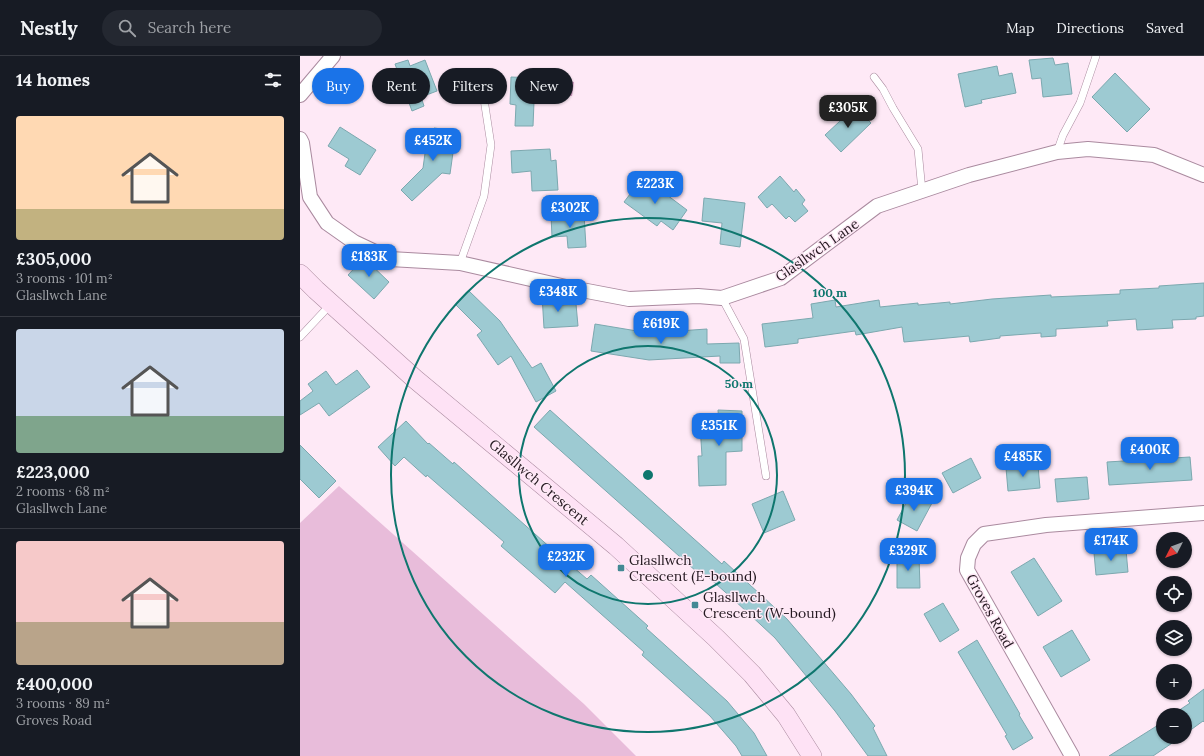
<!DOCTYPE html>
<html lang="en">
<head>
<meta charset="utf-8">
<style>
  :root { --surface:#171b24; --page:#242831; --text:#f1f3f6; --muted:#9ea1a6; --line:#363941; --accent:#1a73e8 }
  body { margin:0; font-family:Lora,serif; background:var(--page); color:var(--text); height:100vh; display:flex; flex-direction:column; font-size:15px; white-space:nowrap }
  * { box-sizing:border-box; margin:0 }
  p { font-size:13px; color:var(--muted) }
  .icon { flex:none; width:22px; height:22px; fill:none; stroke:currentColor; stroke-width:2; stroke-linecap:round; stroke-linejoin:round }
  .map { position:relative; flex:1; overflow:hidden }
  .side { display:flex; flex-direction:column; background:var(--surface); width:300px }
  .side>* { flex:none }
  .guide { position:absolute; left:12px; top:12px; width:380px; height:36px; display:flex; gap:8px }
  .needle { width:26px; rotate:228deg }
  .tools { position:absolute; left:856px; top:476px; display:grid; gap:8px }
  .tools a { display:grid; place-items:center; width:36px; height:36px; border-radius:50%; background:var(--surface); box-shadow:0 1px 3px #0004; font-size:20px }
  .price { position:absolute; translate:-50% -34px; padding:0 9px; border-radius:8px; background:var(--accent); color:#fff; font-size:13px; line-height:26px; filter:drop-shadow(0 1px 2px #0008) }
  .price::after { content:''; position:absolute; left:50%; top:24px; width:12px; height:9px; margin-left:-6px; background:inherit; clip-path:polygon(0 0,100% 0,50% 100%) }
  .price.selected { background:#222; color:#fff }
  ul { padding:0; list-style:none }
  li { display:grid; align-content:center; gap:8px; height:212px; padding:0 16px }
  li+li { border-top:1px solid var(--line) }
  li span { display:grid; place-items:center; height:124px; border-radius:4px; color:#555 }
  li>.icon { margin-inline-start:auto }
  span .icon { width:72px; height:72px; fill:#fffc; stroke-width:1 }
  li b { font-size:17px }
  h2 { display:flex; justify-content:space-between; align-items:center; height:48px; padding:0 16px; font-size:17px }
  .chip { padding:0 14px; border-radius:18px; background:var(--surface); box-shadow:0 1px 3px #0004; font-size:14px; line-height:36px }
  .chip.selected { background:var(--accent); color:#fff }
  header { display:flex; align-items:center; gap:24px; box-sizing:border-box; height:56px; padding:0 20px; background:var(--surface); border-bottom:1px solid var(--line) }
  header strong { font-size:19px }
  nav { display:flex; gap:22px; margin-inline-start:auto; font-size:14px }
  .search { width:280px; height:36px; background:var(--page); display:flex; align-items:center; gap:10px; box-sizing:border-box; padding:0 14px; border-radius:22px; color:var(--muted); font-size:15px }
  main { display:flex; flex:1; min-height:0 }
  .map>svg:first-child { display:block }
  .green { fill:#e8bcda }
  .water { fill:#d29bc1 }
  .building { fill:#9dcad2; stroke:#7ca8af }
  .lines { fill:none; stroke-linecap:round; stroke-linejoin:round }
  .lane-casing { stroke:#aa8a9f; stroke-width:8 }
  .street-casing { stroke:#aa8a9f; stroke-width:16 }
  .secondary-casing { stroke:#aa8a9f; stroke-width:20 }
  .lane { stroke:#fff; stroke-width:7 }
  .street { stroke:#fff; stroke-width:14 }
  .secondary { stroke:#fee2f5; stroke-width:19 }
  .ring { fill:none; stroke:#0f766e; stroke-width:2 }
  .poi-dot { fill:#438994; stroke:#fee9f6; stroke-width:1.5 }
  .labels { text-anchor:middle; stroke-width:3; stroke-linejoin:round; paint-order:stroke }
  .street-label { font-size:14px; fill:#241820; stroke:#fee9f6 }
  .poi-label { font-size:14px; fill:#241820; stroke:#fee9f6; text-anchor:start }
  .centre { fill:#0f766e; stroke:#fee9f6; stroke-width:2 }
  .ring-label { font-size:12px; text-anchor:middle; font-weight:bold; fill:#0f766e; stroke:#fee9f6; stroke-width:3; stroke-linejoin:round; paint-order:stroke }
</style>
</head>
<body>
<header>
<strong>Nestly</strong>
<div class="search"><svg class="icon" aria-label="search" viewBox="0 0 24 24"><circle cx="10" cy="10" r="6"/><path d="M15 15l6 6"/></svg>Search here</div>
<nav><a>Map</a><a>Directions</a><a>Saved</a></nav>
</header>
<main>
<section class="side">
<h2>14 homes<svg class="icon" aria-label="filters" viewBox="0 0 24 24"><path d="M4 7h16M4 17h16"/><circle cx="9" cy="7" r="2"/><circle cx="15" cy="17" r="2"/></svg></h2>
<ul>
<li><span style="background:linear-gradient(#ffd9b3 75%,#c2b280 0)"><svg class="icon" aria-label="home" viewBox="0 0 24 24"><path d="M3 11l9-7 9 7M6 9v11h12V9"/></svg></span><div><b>£305,000</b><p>3 rooms · 101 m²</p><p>Glasllwch Lane</p></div></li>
<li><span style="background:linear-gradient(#c9d6e8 70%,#7fa58c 0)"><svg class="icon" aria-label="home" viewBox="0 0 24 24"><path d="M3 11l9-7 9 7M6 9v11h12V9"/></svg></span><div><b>£223,000</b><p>2 rooms · 68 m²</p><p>Glasllwch Lane</p></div></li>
<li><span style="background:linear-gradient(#f6c9c9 65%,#b9a48a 0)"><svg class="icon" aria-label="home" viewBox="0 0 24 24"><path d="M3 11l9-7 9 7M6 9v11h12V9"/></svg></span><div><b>£400,000</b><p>3 rooms · 89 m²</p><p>Groves Road</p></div></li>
</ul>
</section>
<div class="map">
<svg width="904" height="700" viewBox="0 0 904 700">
  <rect width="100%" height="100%" fill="#fee9f6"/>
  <path class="green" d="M39,430L284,648L336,700H0V467Z"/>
  <path class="water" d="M246,23L274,26L272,40L245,37Z"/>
  <path class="building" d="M753,2L755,9L768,7L772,38L743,41L741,22L732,23L729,4Z
    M108,4L110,10L125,4L137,35L121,41L124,50L112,55L95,8Z
    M697,10L699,20L712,17L716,37L681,44L682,47L665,51L658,18Z
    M815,17L850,53L827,76L792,41Z
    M211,21L235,22L233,70H215L216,49L210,48Z
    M555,51L571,67L541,96L525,79Z
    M40,71L76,94L60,119L45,110L49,103L28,90Z
    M134,72L156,75L150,118L142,117L112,145L101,134L123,112L127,83H132Z
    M250,93L251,105L256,104L258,134L232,135L231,115L212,117L211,95Z
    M480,120L494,136L496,133L505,144L502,148L508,155L495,166L489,160L486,163L472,148L467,152L458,141Z
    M343,121L387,154L373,174L361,165L357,170L324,146Z
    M404,142L445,147L440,191L420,188L422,167L402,165Z
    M284,158L286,191L268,192L267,180L252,181L251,159Z
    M64,202L89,226L74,243L48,219Z
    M904,227V260L896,261V263L872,264L873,272L837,274L836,263L807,265L808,270L756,273V280L741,281V277L700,280V282L670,286L669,280L604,286L602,271L556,279L555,275L498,283V287L465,291L462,268L513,262L511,248L535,244L536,251L579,244L580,251L618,247V249L650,246V248L692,243L736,240L751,239V241L820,238V234L859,232V230Z
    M169,235L200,265L232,312L241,307L256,335L236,346L211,300L198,309L177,279L182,275L156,249Z
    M260,238L261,249L276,248L278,270L244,272L242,239Z
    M295,268L349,277L407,273V288L439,287L440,307H420V300L349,304L291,295Z
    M57,314L70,331L29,360L19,347L0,359V345L13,335L8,328L26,315L36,329Z
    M250,354L422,508L424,505L487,563L551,638L575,670L573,672L587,700H568L535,655L475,582L433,543L399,513L397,516L234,371Z
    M418,354L442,355V395L426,396V429L399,430L398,400H402L400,369L419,370Z
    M106,365L128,388L129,387L153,408L154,406L244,486L287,523L291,519L348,570L346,572L427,645L454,677L467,700H442L436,690L410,660L342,599L344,596L265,526L255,537L201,490L204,486L127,419L126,421L104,401L95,410L78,391Z
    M0,389L36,425L19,442L0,423Z
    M890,401L892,424L809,429L807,406Z
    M671,402L681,422L653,437L642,417Z
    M738,410L740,432L708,435L706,412Z
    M787,421L789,443L757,446L755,423Z
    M483,435L495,464L464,477L452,448Z
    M612,436L632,447L617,475L597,464Z
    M826,494L828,516L796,519L794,497Z
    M597,500H619L620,532H597Z
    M734,502L762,545L738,560L711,516Z
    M643,547L659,574L640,586L624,558Z
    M772,574L790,604L761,621L743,591Z
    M677,584L720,658L719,659L733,682L713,694L705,680L707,679L658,596Z
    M904,633V666L903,665L885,678V659H872L890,647L888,645Z
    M863,666V681H881L853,700H809Z"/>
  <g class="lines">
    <g class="lane-casing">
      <path id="lane" d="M574,21L583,33L593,52L618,93L622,135
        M757,96L763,79L780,47L796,0
        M160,207L184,140L191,89L180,17
        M422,242L444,283L466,420
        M0,281L31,248"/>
    </g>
    <g class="street-casing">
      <path id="street" d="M0,39L33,0
        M0,83L2,87L10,141L27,167L54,186L90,203L160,207L266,231L329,243L398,240L422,242L481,222L577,150L669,119L757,96L788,93L854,99L904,119
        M772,700L667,514L668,502L674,488L684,478L746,469L904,457"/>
    </g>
    <g class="secondary-casing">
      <path id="secondary" d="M0,218L16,234L115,323L316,490L416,582L452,618L486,659L512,700"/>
    </g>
    <use href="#lane" class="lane"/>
    <use href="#street" class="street"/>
    <use href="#secondary" class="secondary"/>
  </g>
  <g class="ring">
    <circle cx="348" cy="419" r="129"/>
    <circle cx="348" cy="419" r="257"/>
  </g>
  <g class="poi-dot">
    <rect x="317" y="508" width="8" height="8" rx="2"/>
    <rect x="391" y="545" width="8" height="8" rx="2"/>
  </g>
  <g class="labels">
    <g class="street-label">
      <text transform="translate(517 194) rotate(-35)" y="5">Glasllwch Lane</text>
      <text transform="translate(239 426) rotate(40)" y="5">Glasllwch Crescent</text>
      <text transform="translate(690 555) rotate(61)" y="5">Groves Road</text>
    </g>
    <g class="poi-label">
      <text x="329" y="509">Glasllwch<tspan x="329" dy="16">Crescent (E-bound)</tspan></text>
      <text x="403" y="546">Glasllwch<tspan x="403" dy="16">Crescent (W-bound)</tspan></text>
    </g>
  </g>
  <circle cx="348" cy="419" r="6" class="centre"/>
  <g class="ring-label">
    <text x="530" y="241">100 m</text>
    <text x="439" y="332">50 m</text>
  </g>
</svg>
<div class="tools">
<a><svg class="needle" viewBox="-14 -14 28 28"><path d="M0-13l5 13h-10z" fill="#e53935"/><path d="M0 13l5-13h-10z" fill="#9ea1a6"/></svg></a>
<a><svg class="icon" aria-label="locate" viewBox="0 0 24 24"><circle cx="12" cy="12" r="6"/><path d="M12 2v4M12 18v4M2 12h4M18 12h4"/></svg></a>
<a><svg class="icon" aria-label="layers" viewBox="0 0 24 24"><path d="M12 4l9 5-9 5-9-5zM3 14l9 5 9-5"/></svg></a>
<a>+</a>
<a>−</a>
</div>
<b class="price selected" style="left:548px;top:73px">£305K</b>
<b class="price" style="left:133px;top:106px">£452K</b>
<b class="price" style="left:355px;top:149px">£223K</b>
<b class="price" style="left:270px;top:173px">£302K</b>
<b class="price" style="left:69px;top:222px">£183K</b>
<b class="price" style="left:258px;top:257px">£348K</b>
<b class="price" style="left:361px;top:289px">£619K</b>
<b class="price" style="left:419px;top:391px">£351K</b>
<b class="price" style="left:850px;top:415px">£400K</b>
<b class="price" style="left:723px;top:422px">£485K</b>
<b class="price" style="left:614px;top:456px">£394K</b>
<b class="price" style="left:811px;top:506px">£174K</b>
<b class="price" style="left:608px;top:516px">£329K</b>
<b class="price" style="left:266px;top:522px">£232K</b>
<div class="guide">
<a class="chip selected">Buy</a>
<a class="chip">Rent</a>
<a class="chip">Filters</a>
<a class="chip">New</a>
</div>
</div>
</main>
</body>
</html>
